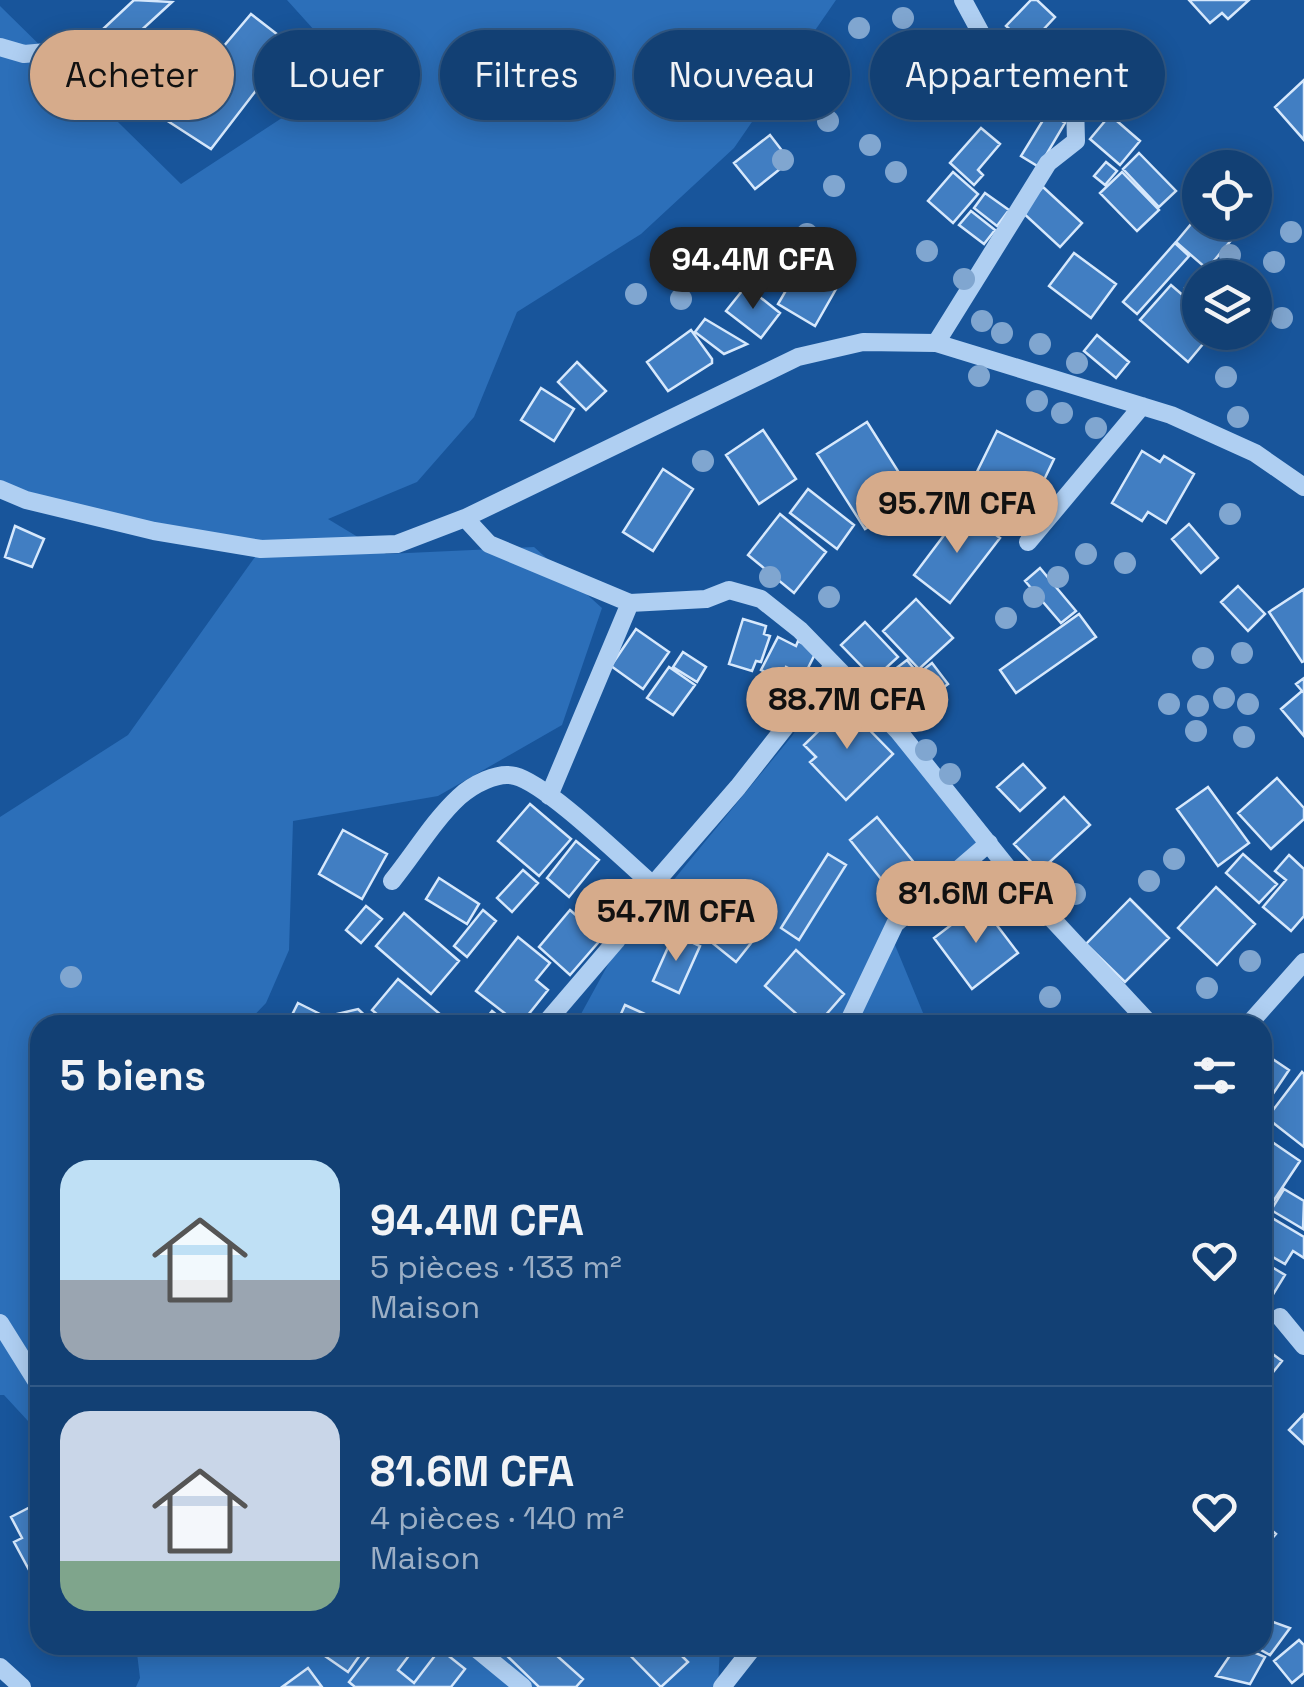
<!DOCTYPE html>
<html lang="fr">
<head>
<meta charset="utf-8">
<style>
  :root { --surface:#124074; --page:#1b4779; --text:#f1f3f6; --muted:#9cafc5; --line:#315986; --accent:#d6ab8b }
  body { margin:0; font-family:"Space Grotesk",sans-serif; background:var(--page); color:var(--text); height:100vh; display:flex; flex-direction:column; font-size:38px; white-space:nowrap }
  * { box-sizing:border-box; margin:0 }
  p { font-size:32px; color:var(--muted) }
  .icon { flex:none; width:55px; height:55px; fill:none; stroke:currentColor; stroke-width:2; stroke-linecap:round; stroke-linejoin:round }
  .map { position:relative; flex:1; overflow:hidden }
  .drawer { position:absolute; left:30px; top:1015px; width:1242px; height:640px; display:flex; flex-direction:column; background:var(--surface); border-radius:30px; box-shadow:0 5px 25px #0003,0 0 0 2px var(--line) }
  .drawer>* { flex:none }
  .banner { position:absolute; left:30px; top:30px; width:1245px; height:90px; display:flex; gap:20px }
  .fabs { position:absolute; left:1182px; top:150px; display:grid; gap:20px }
  .fabs a { display:grid; place-items:center; width:90px; height:90px; border-radius:50%; background:var(--surface); box-shadow:0 5px 25px #0003,0 0 0 2px var(--line); font-size:50px }
  .price { position:absolute; translate:-50% -85px; padding:0 22px; border-radius:35px; background:var(--accent); color:#111; font-size:32px; line-height:65px; filter:drop-shadow(0 2px 5px #0008) }
  .price::after { content:''; position:absolute; left:50%; top:60px; width:30px; height:22px; margin-left:-15px; background:inherit; clip-path:polygon(0 0,100% 0,50% 100%) }
  .price.selected { background:#222; color:#fff }
  ul { padding:0; list-style:none }
  li { display:flex; align-items:center; gap:30px; height:250px; padding:0 30px }
  li+li { border-top:2px solid var(--line) }
  li span { display:grid; place-items:center; flex:none; width:280px; height:200px; border-radius:30px; color:#555 }
  li>.icon { margin-inline-start:auto }
  span .icon { width:120px; height:120px; fill:#fffc; stroke-width:1 }
  li b { font-size:42px }
  h2 { display:flex; justify-content:space-between; align-items:center; height:120px; padding:0 30px; font-size:42px }
  .tag { padding:0 35px; border-radius:45px; background:var(--surface); box-shadow:0 5px 25px #0003,0 0 0 2px var(--line); font-size:35px; line-height:90px }
  .tag.selected { background:var(--accent); color:#111 }
  .map>svg:first-child { display:block }
  .green { fill:#2c6fb9 }
  .building { fill:#417ec2; stroke:#d6e8fc; stroke-width:2.5 }
  .lines { fill:none; stroke-linecap:round; stroke-linejoin:round }
  .minor { stroke:#afcff2; stroke-width:18 }
  .tree { fill:#80a6d0 }
</style>
</head>
<body>
<div class="map">
<svg width="1304" height="1687" viewBox="0 0 1304 1687">
  <rect width="100%" height="100%" fill="#18559b"/>
  <path class="green" d="M287,0H836L734,148L641,234L517,312L474,417L417,482L328,519L386,554L534,547L602,608L562,725L438,796L293,821L289,950L266,1003L245,1025H40V1434L4,1395H0V817L128,735L260,550L0,493V6L181,184L352,72Z
    M830,677L912,752L994,851L888,928L928,1025H575L616,950L792,736Z
    M136,1645H720L718,1687H136L140,1678Z"/>
  <path class="building" d="M134,0L172,2L122,48L102,30Z
    M1031,0H1037L1055,17L1028,46L1006,26Z
    M1189,0H1249L1228,19L1222,13L1210,23Z
    M251,14L291,45L211,149L163,118Z
    M1304,80V140L1275,107Z
    M1048,112L1065,123L1039,167L1021,156Z
    M1110,115L1140,141L1120,165L1090,139Z
    M981,128L1000,144L978,170L983,175L974,185L950,163Z
    M770,135L790,161L755,189L734,163Z
    M1139,153L1176,191L1159,207L1123,169Z
    M1106,162L1117,171L1105,185L1094,176Z
    M953,172L978,194L953,223L928,201Z
    M1122,172L1159,210L1137,231L1100,193Z
    M1043,187L1082,223L1060,247L1021,211Z
    M985,193L1009,210L997,226L974,208Z
    M971,211L995,230L984,244L959,225Z
    M1197,217L1200,222H1216L1233,238L1207,269L1176,242Z
    M1175,243L1189,256L1137,314L1123,302Z
    M1074,253L1116,284L1091,318L1049,286Z
    M838,254L846,259L837,276L828,271Z
    M799,268L836,289L815,326L778,304Z
    M1209,270L1214,278H1200V299L1196,302L1185,288Z
    M1171,285L1200,310V332H1213L1188,362L1140,320Z
    M746,286L780,313L761,338L726,311Z
    M705,319L747,344L724,354L695,332Z
    M691,330L712,359V363L668,391L647,362Z
    M1097,335L1129,362L1116,378L1084,351Z
    M577,362L606,391L586,410L558,382Z
    M541,388L574,409L554,441L521,420Z
    M867,422L915,498L865,529L817,454Z
    M763,430L796,479L759,504L726,455Z
    M997,431L1054,459L1030,509L973,480Z
    M1142,451L1160,462L1164,456L1194,474L1166,523L1148,512L1142,521L1112,503Z
    M663,469L693,489L653,551L623,532Z
    M808,489L854,525L837,549L790,513Z
    M963,510L1000,538L950,603L914,575Z
    M780,514L826,552L794,593L748,555Z
    M1189,524L1218,558L1201,573L1172,539Z
    M15,526L44,539L32,567L5,557Z
    M1040,568L1076,611L1061,623L1025,581Z
    M1238,586L1265,614L1248,631L1221,602Z
    M1304,589V661L1302,662L1269,612Z
    M916,599L953,638L919,669L883,631Z
    M1079,614L1096,637L1016,693L1000,670Z
    M743,619L766,626L764,634L770,636L761,662L756,661L752,671L729,664Z
    M865,622L898,657L874,679L841,645Z
    M636,629L669,652L643,689L611,666Z
    M778,637L796,646L798,641L817,650L804,676L786,667L780,680L761,670Z
    M683,652L706,667L697,682L673,667Z
    M907,660L918,674L932,663L948,684L904,718L877,683Z
    M669,667L695,685L673,715L647,698Z
    M1304,678V736L1281,709L1302,691L1296,684Z
    M845,705L893,754L846,800L810,762L816,757L804,745Z
    M1023,764L1045,788L1020,811L997,787Z
    M1277,778L1304,808V819L1271,849L1238,813Z
    M1208,787L1249,843L1218,866L1177,809Z
    M1064,797L1090,825L1040,871L1014,844Z
    M530,804L571,839L539,876L498,841Z
    M877,817L925,876L897,899L850,840Z
    M343,830L387,854L362,899L319,874Z
    M576,841L599,860L569,897L547,878Z
    M828,854L846,865L799,940L781,928Z
    M1243,854L1277,884L1259,903L1226,873Z
    M1289,855L1304,869V916L1291,931L1263,907L1286,880L1275,871Z
    M523,870L538,883L512,912L497,898Z
    M439,878L479,904L467,924L426,899Z
    M1216,887L1255,924L1217,965L1178,928Z
    M607,893L628,914L613,930L592,909Z
    M720,895L763,928L736,962L694,928Z
    M1130,899L1169,938L1125,982L1086,944Z
    M980,903L1018,953L972,989L934,938Z
    M366,906L382,919L361,943L346,930Z
    M483,910L496,921L467,957L454,946Z
    M570,910L602,938L570,975L539,947Z
    M404,913L459,961L431,994L376,946Z
    M674,934L700,946L679,993L653,981Z
    M518,937L550,963L536,980L548,990L520,1025L476,991Z
    M796,950L844,994L817,1025H809L765,986Z
    M398,979L447,1020L443,1025H390L372,1010Z
    M298,1003L322,1015L317,1025H297L289,1021Z
    M625,1005L656,1019L654,1025H616Z
    M358,1009L375,1025H336L333,1015Z
    M492,1011L509,1025H481Z
    M1268,1056L1289,1070L1262,1110V1064Z
    M1302,1072L1304,1074V1147L1267,1118Z
    M1262,1135L1300,1161L1270,1206L1262,1201Z
    M1284,1189L1304,1201L1303,1229L1271,1210Z
    M1262,1212L1304,1237V1258L1293,1251L1285,1264L1262,1251Z
    M1262,1261L1285,1275L1269,1301L1262,1297Z
    M1262,1346L1282,1361L1262,1386Z
    M1304,1414V1444L1289,1430Z
    M40,1502V1578L35,1581L14,1542L22,1538L11,1517Z
    M1262,1522L1276,1534L1262,1550Z
    M1262,1618L1290,1628L1270,1655L1252,1645H1262Z
    M1299,1640L1304,1645V1673L1292,1683L1274,1661Z
    M309,1645H367L348,1672Z
    M378,1645H417L398,1670L414,1683L440,1649L465,1669L451,1687H355L349,1682Z
    M496,1645H545L583,1679L576,1687H539Z
    M620,1645H671L688,1662L661,1687Z
    M1237,1645L1265,1657L1250,1684L1216,1676Z
    M308,1668L322,1687H282Z"/>
  <g class="lines">
    <path class="minor" d="M0,47L24,54L93,48
      M936,343L1048,163L1076,141L1075,103L1069,91L983,37L963,0
      M0,489L26,500L154,531L261,549L397,544L465,518L798,357L863,342L936,343L1171,415L1255,453L1304,487
      M465,518L489,544L630,603
      M1028,542L1142,406
      M549,796L630,603L706,599L729,590L761,599L800,630L834,665
      M392,881C414,854 434,820 459,797C472,785 498,771 515,776C547,784 624,860 653,885
      M544,1025L616,941L653,885L738,787L834,665L899,732L1028,893L1151,1025
      M847,1025L895,924L989,843
      M1248,1025L1304,962
      M1280,1317L1304,1346
      M0,1323L40,1387
      M209,1645H221
      M472,1645L523,1687
      M0,1667L22,1687
      M722,1687L755,1645"/>
  </g>
  <g class="tree">
    <circle cx="903" cy="18" r="11"/>
    <circle cx="859" cy="28" r="11"/>
    <circle cx="945" cy="81" r="11"/>
    <circle cx="915" cy="92" r="11"/>
    <circle cx="828" cy="121" r="11"/>
    <circle cx="870" cy="145" r="11"/>
    <circle cx="783" cy="160" r="11"/>
    <circle cx="896" cy="172" r="11"/>
    <circle cx="834" cy="186" r="11"/>
    <circle cx="1291" cy="232" r="11"/>
    <circle cx="807" cy="234" r="11"/>
    <circle cx="703" cy="243" r="11"/>
    <circle cx="927" cy="251" r="11"/>
    <circle cx="1230" cy="255" r="11"/>
    <circle cx="1274" cy="262" r="11"/>
    <circle cx="964" cy="279" r="11"/>
    <circle cx="636" cy="294" r="11"/>
    <circle cx="681" cy="299" r="11"/>
    <circle cx="1282" cy="318" r="11"/>
    <circle cx="982" cy="321" r="11"/>
    <circle cx="1002" cy="333" r="11"/>
    <circle cx="1040" cy="344" r="11"/>
    <circle cx="1077" cy="363" r="11"/>
    <circle cx="979" cy="376" r="11"/>
    <circle cx="1226" cy="377" r="11"/>
    <circle cx="1037" cy="401" r="11"/>
    <circle cx="1062" cy="413" r="11"/>
    <circle cx="1238" cy="417" r="11"/>
    <circle cx="1096" cy="428" r="11"/>
    <circle cx="703" cy="461" r="11"/>
    <circle cx="1230" cy="514" r="11"/>
    <circle cx="1086" cy="554" r="11"/>
    <circle cx="1125" cy="563" r="11"/>
    <circle cx="770" cy="577" r="11"/>
    <circle cx="1058" cy="577" r="11"/>
    <circle cx="829" cy="597" r="11"/>
    <circle cx="1034" cy="597" r="11"/>
    <circle cx="1006" cy="618" r="11"/>
    <circle cx="1242" cy="653" r="11"/>
    <circle cx="1203" cy="658" r="11"/>
    <circle cx="1224" cy="698" r="11"/>
    <circle cx="1169" cy="704" r="11"/>
    <circle cx="1248" cy="704" r="11"/>
    <circle cx="1198" cy="706" r="11"/>
    <circle cx="1196" cy="731" r="11"/>
    <circle cx="1244" cy="737" r="11"/>
    <circle cx="926" cy="750" r="11"/>
    <circle cx="950" cy="774" r="11"/>
    <circle cx="1174" cy="859" r="11"/>
    <circle cx="1149" cy="881" r="11"/>
    <circle cx="1075" cy="894" r="11"/>
    <circle cx="1250" cy="961" r="11"/>
    <circle cx="71" cy="977" r="11"/>
    <circle cx="1207" cy="988" r="11"/>
    <circle cx="1050" cy="997" r="11"/>
  </g>
</svg>
<div class="fabs">
<a><svg class="icon" aria-label="locate" viewBox="0 0 24 24"><circle cx="12" cy="12" r="6"/><path d="M12 2v4M12 18v4M2 12h4M18 12h4"/></svg></a>
<a><svg class="icon" aria-label="layers" viewBox="0 0 24 24"><path d="M12 4l9 5-9 5-9-5zM3 14l9 5 9-5"/></svg></a>
</div>
<b class="price selected" style="left:753px;top:312px">94.4M CFA</b>
<b class="price" style="left:957px;top:556px">95.7M CFA</b>
<b class="price" style="left:847px;top:752px">88.7M CFA</b>
<b class="price" style="left:976px;top:946px">81.6M CFA</b>
<b class="price" style="left:676px;top:964px">54.7M CFA</b>
<div class="banner">
<a class="tag selected">Acheter</a>
<a class="tag">Louer</a>
<a class="tag">Filtres</a>
<a class="tag">Nouveau</a>
<a class="tag">Appartement</a>
</div>
<section class="drawer">
<h2>5 biens<svg class="icon" aria-label="filters" viewBox="0 0 24 24"><path d="M4 7h16M4 17h16"/><circle cx="9" cy="7" r="2"/><circle cx="15" cy="17" r="2"/></svg></h2>
<ul>
<li><span style="background:linear-gradient(#bfe0f5 60%,#9aa5b1 0)"><svg class="icon" aria-label="home" viewBox="0 0 24 24"><path d="M3 11l9-7 9 7M6 9v11h12V9"/></svg></span><div><b>94.4M CFA</b><p>5 pièces · 133 m²</p><p>Maison</p></div><svg class="icon" aria-label="heart" viewBox="0 0 24 24"><path d="M12 20l-8-8c-3-5 5-10 8-4 3-6 11-1 8 4z"/></svg></li>
<li><span style="background:linear-gradient(#c9d6e8 75%,#7fa58c 0)"><svg class="icon" aria-label="home" viewBox="0 0 24 24"><path d="M3 11l9-7 9 7M6 9v11h12V9"/></svg></span><div><b>81.6M CFA</b><p>4 pièces · 140 m²</p><p>Maison</p></div><svg class="icon" aria-label="heart" viewBox="0 0 24 24"><path d="M12 20l-8-8c-3-5 5-10 8-4 3-6 11-1 8 4z"/></svg></li>
</ul>
</section>
</div>
</body>
</html>
